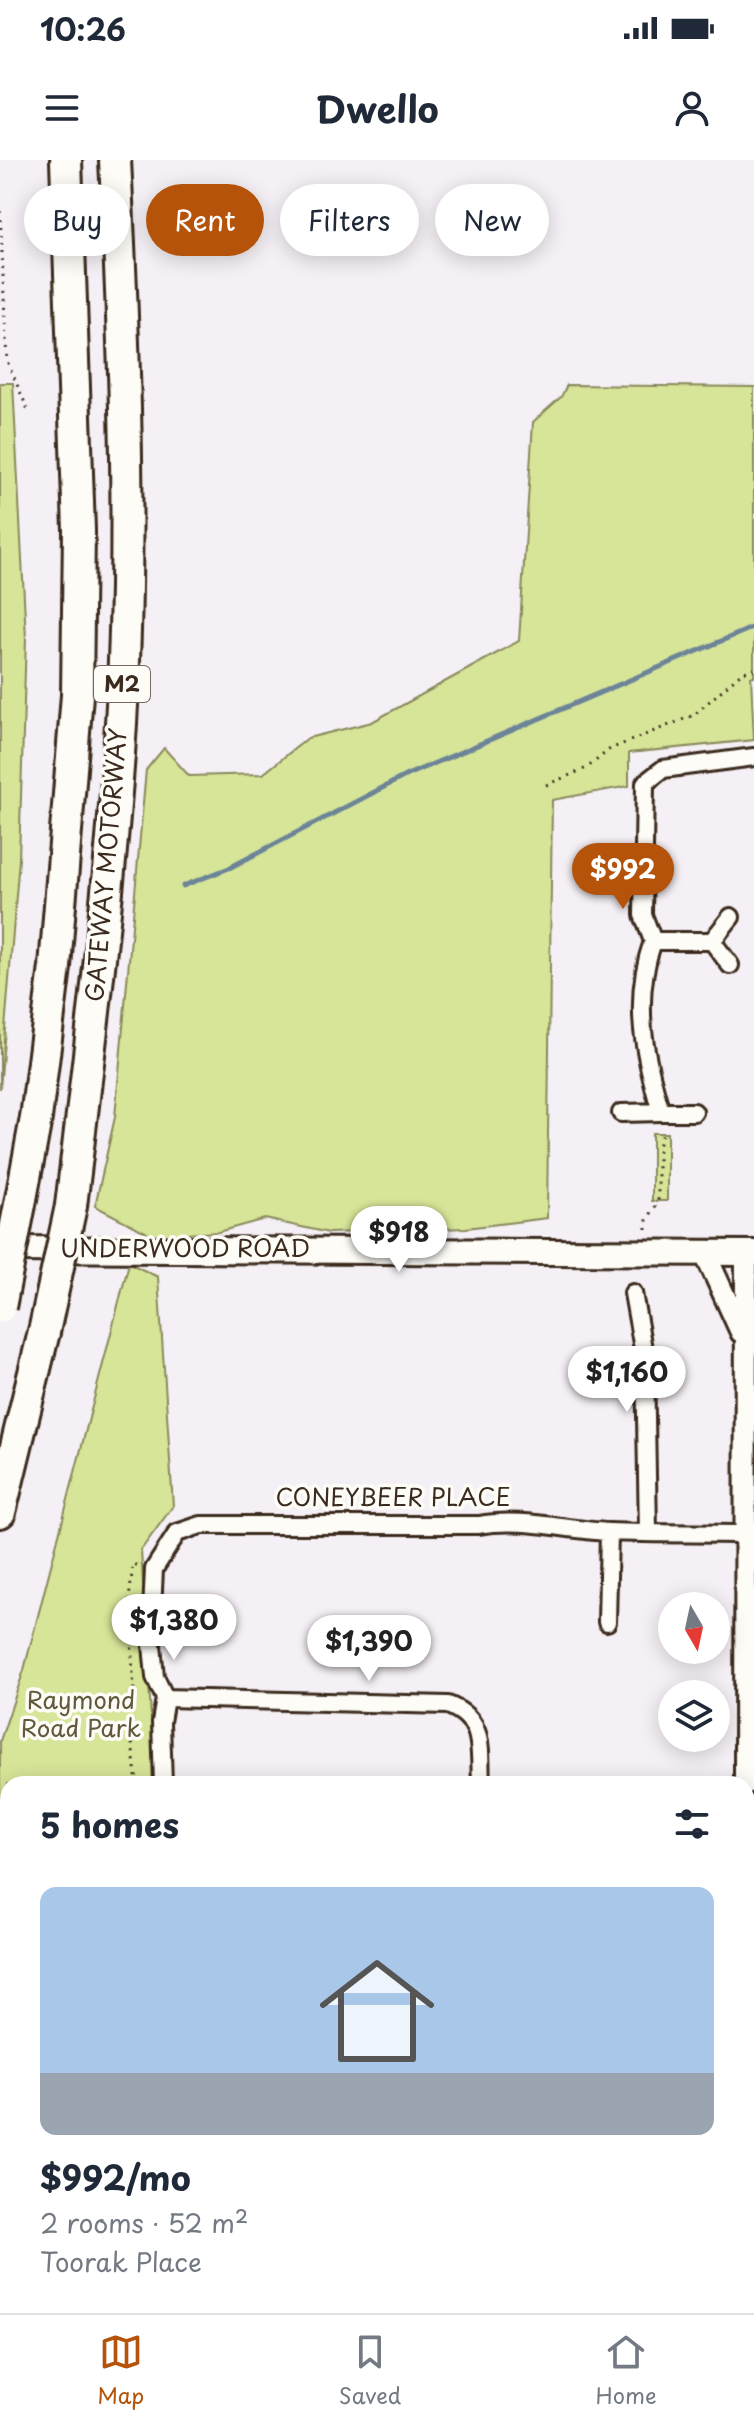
<!DOCTYPE html>
<html lang="en">
<head>
<meta charset="utf-8">
<style>
  :root { --surface:#fff; --page:#f2f2f3; --text:#1f2937; --muted:#747a83; --line:#e0e1e3; --accent:#b45309 }
  body { margin:0; font-family:"Playpen Sans",sans-serif; background:var(--page); color:var(--text); height:100vh; display:flex; flex-direction:column; font-size:30px; white-space:nowrap }
  * { box-sizing:border-box; margin:0 }
  p { font-size:26px; color:var(--muted) }
  .icon { flex:none; width:44px; height:44px; fill:none; stroke:currentColor; stroke-width:2; stroke-linecap:round; stroke-linejoin:round }
  .map { position:relative; flex:1; overflow:hidden }
  .sheet { position:absolute; left:0px; top:1616px; width:754px; height:538px; display:flex; flex-direction:column; background:var(--surface); border-radius:24px 24px 0 0; box-shadow:0 4px 20px #0003 }
  .sheet>* { flex:none }
  .hud { position:absolute; left:24px; top:24px; width:706px; height:72px; display:flex; gap:16px }
  .needle { width:52px; rotate:171deg }
  .buttons { position:absolute; left:658px; top:1432px; display:grid; gap:16px }
  .buttons a { display:grid; place-items:center; width:72px; height:72px; border-radius:50%; background:var(--surface); box-shadow:0 4px 20px #0003; font-size:40px }
  .price { position:absolute; translate:-50% -68px; padding:0 18px; border-radius:28px; background:#fff; color:#222; font-size:26px; line-height:52px; filter:drop-shadow(0 2px 4px #0008) }
  .price::after { content:''; position:absolute; left:50%; top:48px; width:24px; height:18px; margin-left:-12px; background:inherit; clip-path:polygon(0 0,100% 0,50% 100%) }
  .price.on { background:var(--accent); color:#fff }
  ul { padding:0; list-style:none }
  li { display:grid; align-content:center; gap:16px; height:424px; padding:0 40px }
  li span { display:grid; place-items:center; height:248px; border-radius:16px; color:#555 }
  li>.icon { margin-inline-start:auto }
  span .icon { width:144px; height:144px; fill:#fffc; stroke-width:1 }
  li b { font-size:34px }
  h2 { display:flex; justify-content:space-between; align-items:center; height:96px; padding:0 40px; font-size:34px }
  .chip { padding:0 28px; border-radius:36px; background:var(--surface); box-shadow:0 4px 20px #0003; font-size:28px; line-height:72px }
  .chip.on { background:var(--accent); color:#fff }
  .status { display:flex; justify-content:space-between; align-items:center; height:56px; padding:0 40px; background:var(--surface); direction:ltr }
  .status svg { height:22px; fill:currentColor }
  header { display:flex; justify-content:space-between; align-items:center; height:104px; padding:0 40px; background:var(--surface); font-size:36px; font-weight:700 }
  .menu { display:flex; justify-content:space-around; align-items:center; height:112px; border-top:2px solid var(--line); background:var(--surface); font-size:22px; color:var(--muted) }
  .menu a { display:grid; justify-items:center; gap:4px }
  .menu .on { color:var(--accent) }
  .map>svg:first-child { display:block }
  .green { fill:#d7e598; stroke:#89885b; stroke-width:2 }
  .lines { fill:none; stroke-linecap:round; stroke-linejoin:round }
  .stream { stroke:#6c8498; stroke-width:5 }
  .minor-casing { stroke:#3b2a1e; stroke-width:22 }
  .tertiary-casing { stroke:#3b2a1e; stroke-width:26 }
  .secondary-casing { stroke:#3b2a1e; stroke-width:30 }
  .motorway-casing { stroke:#3b2a1e; stroke-width:36 }
  .path { stroke:#3b2a1e; stroke-width:3; stroke-dasharray:2 6; stroke-linecap:butt }
  .minor { stroke:#fdfcf7; stroke-width:16 }
  .tertiary { stroke:#fdfcf7; stroke-width:20 }
  .secondary { stroke:#fdfcf7; stroke-width:24 }
  .motorway { stroke:#fdfcf7; stroke-width:30 }
  .motorway-bridge-casing { stroke:#3b2a1e; stroke-width:36; stroke-linecap:butt }
  .motorway-bridge { stroke:#fdfcf7; stroke-width:30 }
  .labels { text-anchor:middle; stroke-width:7; stroke-linejoin:round; paint-order:stroke }
  .shield { fill:#fdfcf7; stroke:#75695f; stroke-width:2 }
  .shield-label { font-size:22px; font-weight:bold; fill:#3b2a1e }
  .street-label { font-size:24px; fill:#3b2a1e; stroke:#fdfcf7 }
  .park-label { font-size:24px; fill:#62593c; stroke:#fdfcf7 }
</style>
</head>
<body>
<div class="status"><b>10:26</b><svg viewBox="0 0 49 12"><path d="M0 12V9h3v3zM5 12V6h3v6zM10 12V3h3v9zM15 12V0h3v12zM26 1h20v11H26zM47 4h2v5h-2z"/></svg></div>
<header><svg class="icon" aria-label="menu" viewBox="0 0 24 24"><path d="M4 6h16M4 12h16M4 18h16"/></svg>Dwello<svg class="icon" aria-label="person" viewBox="0 0 24 24"><circle cx="12" cy="8" r="4"/><path d="M4 21q1-7 8-7t8 7"/></svg></header>
<div class="map">
<svg width="754" height="2153" viewBox="0 0 754 2153">
  <rect width="100%" height="100%" fill="#f5f0f5"/>
  <filter id="ink" filterUnits="userSpaceOnUse"><feTurbulence type="fractalNoise" baseFrequency=".0125" numOctaves="2"/><feDisplacementMap in="SourceGraphic" scale="16" xChannelSelector="R" yChannelSelector="G"/><feConvolveMatrix kernelMatrix="1 2 1 2 8 2 1 2 1" color-interpolation-filters="sRGB"/></filter>
  <g filter="url(#ink)">
    <path class="green" d="M0,223H13L26,478L19,699L0,929Z
      M567,225L754,227V516L751,517L754,580L629,593V626L552,640L547,1058L466,1068L329,1073L265,1059L218,1072L153,1076L95,1046L115,957L146,610L164,588L189,616L263,614L308,578L372,562L519,481L533,262L561,237Z
      M652,973H667V1041H652Z
      M129,1103L158,1117L173,1346L141,1390L155,1624H8V2146H170V2153H0V1581L24,1510Z"/>
    <g class="lines">
      <path class="stream" d="M183,726L229,708L407,615L754,467"/>
      <g class="minor-casing">
        <path id="minor" d="M653,781H712
          M712,781L731,757
          M712,781L730,805
          M694,952H661C644,894 632,840 653,781L643,755L645,623L663,609L754,597
          M621,953L661,952
          M633,1133L645,1200L648,1373
          M607,1462L609,1372
          M165,1538L448,1545C486,1560 479,1589 481,1624
          M163,1624L161,1562L165,1538L155,1517L151,1474L154,1409L177,1373L201,1365H479C521,1357 565,1370 609,1372C655,1374 701,1373 747,1374
          M192,2153V2146"/>
      </g>
      <g class="tertiary-casing">
        <path id="tertiary" d="M705,1093L741,1172
          M745,1624L746,1093
          M746,1710H754
          M746,1907H754
          M746,2027L754,2075"/>
      </g>
      <g class="secondary-casing">
        <path id="secondary" d="M0,1089L754,1093"/>
      </g>
      <g class="motorway-casing">
        <path id="motorway" d="M21,1039L36,958L55,807L77,535L79,370L66,0
          M71,1046C89,895 108,745 119,594C133,396 125,198 115,0
          M0,1352L44,1172"/>
      </g>
      <path class="path" d="M0,51L7,201L28,250
        M546,625L587,608L610,589L694,555L741,513L754,509
        M646,1069V1062L658,1042V987L663,969
        M137,1405L133,1404L129,1440L134,1533L131,1574L137,1624"/>
      <use href="#minor" class="minor"/>
      <use href="#tertiary" class="tertiary"/>
      <use href="#secondary" class="secondary"/>
      <use href="#motorway" class="motorway"/>
      <g class="motorway-bridge-casing">
        <path id="motorway-bridge" d="M0,1147L21,1039
          M44,1172L71,1046"/>
      </g>
      <use href="#motorway-bridge" class="motorway-bridge"/>
    </g>
  </g>
  <g class="labels">
    <rect class="shield" x="94" y="506" width="56" height="36" rx="6"/>
    <g class="shield-label">
      <text x="122" y="532">M2</text>
    </g>
    <g class="street-label">
      <text transform="translate(107 705) rotate(-85)" y="8">GATEWAY MOTORWAY</text>
      <text x="185" y="1097">UNDERWOOD ROAD</text>
      <text x="393" y="1346">CONEYBEER PLACE</text>
    </g>
    <g class="park-label">
      <text x="81" y="1549">Raymond<tspan x="81" dy="28">Road Park</tspan></text>
    </g>
  </g>
</svg>
<div class="buttons">
<a><svg class="needle" viewBox="-14 -14 28 28"><path d="M0-13l5 13h-10z" fill="#e53935"/><path d="M0 13l5-13h-10z" fill="#747a83"/></svg></a>
<a><svg class="icon" aria-label="layers" viewBox="0 0 24 24"><path d="M12 4l9 5-9 5-9-5zM3 14l9 5 9-5"/></svg></a>
</div>
<b class="price on" style="left:623px;top:751px">$992</b>
<b class="price" style="left:399px;top:1114px">$918</b>
<b class="price" style="left:627px;top:1254px">$1,160</b>
<b class="price" style="left:174px;top:1502px">$1,380</b>
<b class="price" style="left:369px;top:1523px">$1,390</b>
<div class="hud">
<a class="chip">Buy</a>
<a class="chip on">Rent</a>
<a class="chip">Filters</a>
<a class="chip">New</a>
</div>
<section class="sheet">
<h2>5 homes<svg class="icon" aria-label="filters" viewBox="0 0 24 24"><path d="M4 7h16M4 17h16"/><circle cx="9" cy="7" r="2"/><circle cx="15" cy="17" r="2"/></svg></h2>
<ul>
<li><span style="background:linear-gradient(#a9c7e8 75%,#9aa5b1 0)"><svg class="icon" aria-label="home" viewBox="0 0 24 24"><path d="M3 11l9-7 9 7M6 9v11h12V9"/></svg></span><div><b>$992/mo</b><p>2 rooms · 52 m²</p><p>Toorak Place</p></div></li>
</ul>
</section>
</div>
<nav class="menu">
<a class="on"><svg class="icon" aria-label="map" viewBox="0 0 24 24"><path d="M3 6l6-2 6 2 6-2v14l-6 2-6-2-6 2zM9 4v14M15 6v14"/></svg>Map</a>
<a><svg class="icon" aria-label="saved" viewBox="0 0 24 24"><path d="M7 4h10v16l-5-4-5 4z"/></svg>Saved</a>
<a><svg class="icon" aria-label="home" viewBox="0 0 24 24"><path d="M3 11l9-7 9 7M6 9v11h12V9"/></svg>Home</a>
</nav>
</body>
</html>
